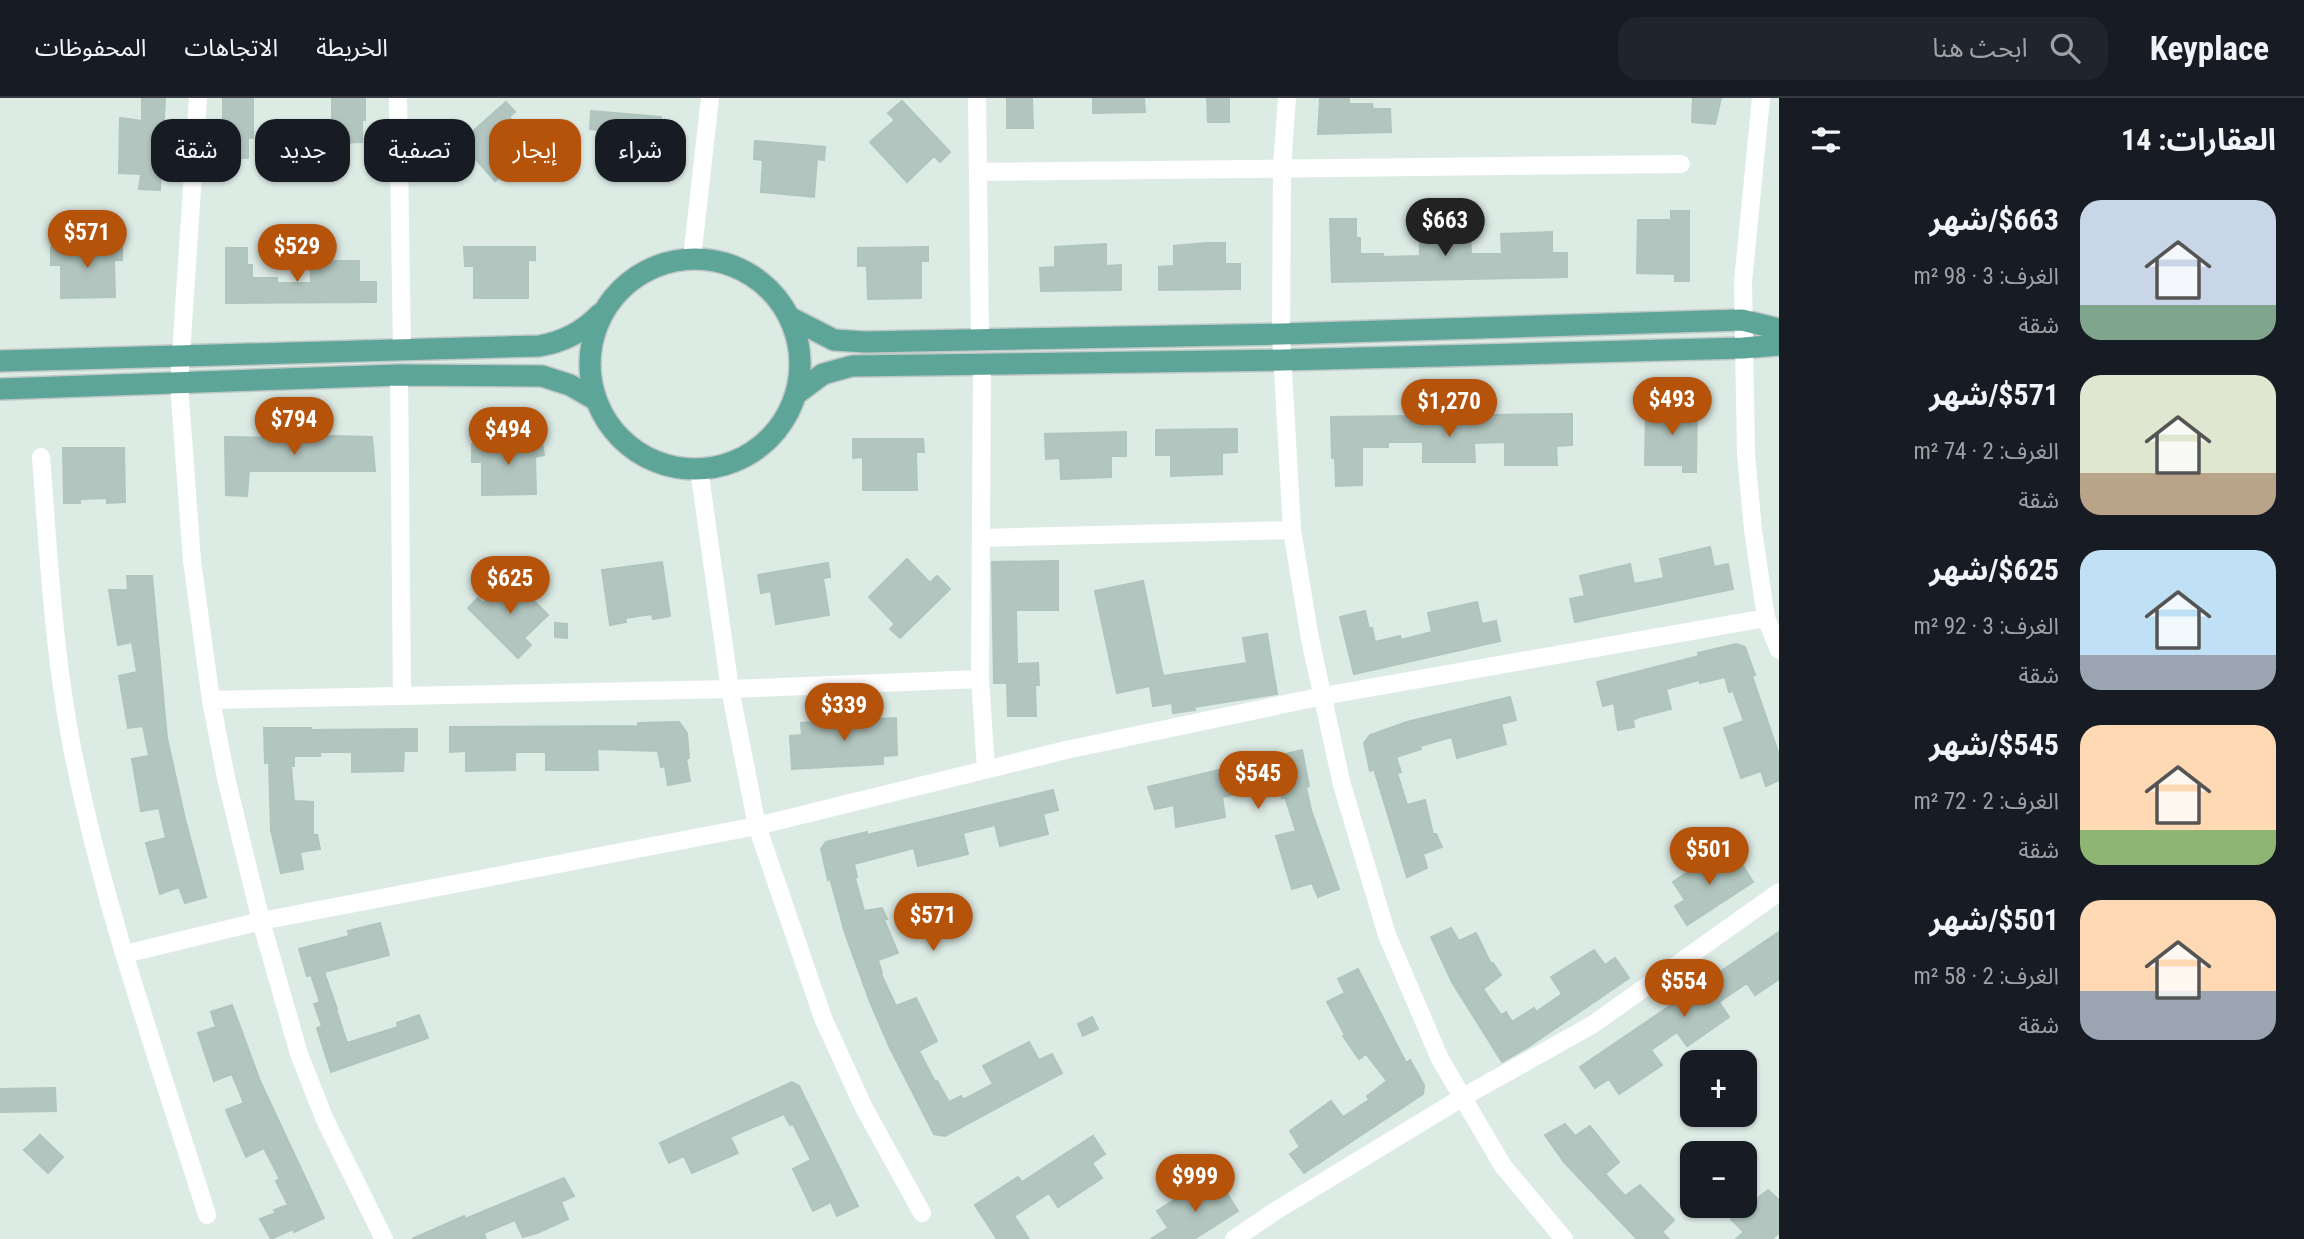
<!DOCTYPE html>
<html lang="ar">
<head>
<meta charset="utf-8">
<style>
  :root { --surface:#171b24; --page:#20242c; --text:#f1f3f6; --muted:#9ea1a6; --line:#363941; --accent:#b45309 }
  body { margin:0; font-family:"Roboto Condensed","Noto Sans Arabic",sans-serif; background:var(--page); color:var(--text); direction:rtl; height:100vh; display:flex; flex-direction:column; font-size:26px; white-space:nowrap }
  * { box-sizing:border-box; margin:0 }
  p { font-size:23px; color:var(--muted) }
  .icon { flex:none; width:38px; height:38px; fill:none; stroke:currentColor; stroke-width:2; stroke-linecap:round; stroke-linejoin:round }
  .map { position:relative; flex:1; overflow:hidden; direction:ltr }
  .side { display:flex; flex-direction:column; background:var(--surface); width:525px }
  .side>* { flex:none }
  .banner { position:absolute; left:21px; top:21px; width:665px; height:63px; direction:rtl; display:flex; gap:14px }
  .buttons { position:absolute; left:1680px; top:952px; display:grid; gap:14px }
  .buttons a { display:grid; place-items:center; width:77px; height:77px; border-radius:14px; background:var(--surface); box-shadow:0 2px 5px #0004; font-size:35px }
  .price { position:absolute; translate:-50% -60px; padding:0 16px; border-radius:24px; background:var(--accent); color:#fff; font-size:23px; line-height:46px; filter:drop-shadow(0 2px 4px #0008) }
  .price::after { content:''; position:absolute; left:50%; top:42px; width:21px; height:16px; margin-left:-10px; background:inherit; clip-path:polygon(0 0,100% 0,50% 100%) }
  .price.current { background:#222; color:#fff }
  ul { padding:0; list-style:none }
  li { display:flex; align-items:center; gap:21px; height:175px; padding:0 28px }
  li span { display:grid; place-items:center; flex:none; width:196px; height:140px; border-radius:21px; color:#555 }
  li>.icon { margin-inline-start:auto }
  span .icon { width:84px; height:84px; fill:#fffc; stroke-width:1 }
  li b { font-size:30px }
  h2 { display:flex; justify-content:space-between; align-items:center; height:84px; padding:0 28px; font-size:30px }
  .chip { padding:0 24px; border-radius:21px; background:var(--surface); box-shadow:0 2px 5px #0004; font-size:24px; line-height:63px }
  .chip.current { background:var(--accent); color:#fff }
  header { display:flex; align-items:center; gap:42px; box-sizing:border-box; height:98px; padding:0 35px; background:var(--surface); border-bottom:2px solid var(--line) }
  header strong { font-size:33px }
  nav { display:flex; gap:38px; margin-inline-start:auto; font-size:24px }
  .search { width:490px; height:63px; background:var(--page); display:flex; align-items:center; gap:18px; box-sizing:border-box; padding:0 24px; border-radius:21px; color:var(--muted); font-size:26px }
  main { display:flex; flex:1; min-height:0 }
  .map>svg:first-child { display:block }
  .building { fill:#b2c6bf; stroke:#afc5bd; stroke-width:2 }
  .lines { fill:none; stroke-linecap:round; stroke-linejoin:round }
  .primary-casing { stroke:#c0c8c6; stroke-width:24 }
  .minor { stroke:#fff; stroke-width:18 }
  .primary { stroke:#5ca598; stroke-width:21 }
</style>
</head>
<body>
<header>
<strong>Keyplace</strong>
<div class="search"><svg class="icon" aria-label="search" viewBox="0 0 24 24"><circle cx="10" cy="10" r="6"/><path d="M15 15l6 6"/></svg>ابحث هنا</div>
<nav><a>الخريطة</a><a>الاتجاهات</a><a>المحفوظات</a></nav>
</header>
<main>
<section class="side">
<h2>العقارات: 14<svg class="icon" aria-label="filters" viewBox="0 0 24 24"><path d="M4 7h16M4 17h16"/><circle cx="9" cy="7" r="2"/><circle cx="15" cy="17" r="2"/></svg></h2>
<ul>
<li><span style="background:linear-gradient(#c9d6e8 75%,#7fa58c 0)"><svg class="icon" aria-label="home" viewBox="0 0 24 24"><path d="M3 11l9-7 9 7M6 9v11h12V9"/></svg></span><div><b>$663/شهر</b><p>الغرف: 3 · 98 m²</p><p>شقة</p></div></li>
<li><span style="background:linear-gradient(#dfe7d0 70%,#b9a48a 0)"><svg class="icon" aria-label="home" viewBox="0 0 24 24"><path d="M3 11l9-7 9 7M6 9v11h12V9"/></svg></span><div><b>$571/شهر</b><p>الغرف: 2 · 74 m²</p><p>شقة</p></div></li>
<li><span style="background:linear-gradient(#bfe0f5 75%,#9aa5b1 0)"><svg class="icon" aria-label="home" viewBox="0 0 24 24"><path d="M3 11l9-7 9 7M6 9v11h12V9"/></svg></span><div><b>$625/شهر</b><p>الغرف: 3 · 92 m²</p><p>شقة</p></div></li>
<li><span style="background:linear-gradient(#ffd9b3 75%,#8fb573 0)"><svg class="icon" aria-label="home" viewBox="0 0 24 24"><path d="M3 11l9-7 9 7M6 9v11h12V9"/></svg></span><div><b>$545/شهر</b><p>الغرف: 2 · 72 m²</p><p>شقة</p></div></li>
<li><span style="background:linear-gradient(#ffd9b3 65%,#9aa5b1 0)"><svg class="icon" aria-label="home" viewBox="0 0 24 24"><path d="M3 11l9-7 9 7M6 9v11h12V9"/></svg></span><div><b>$501/شهر</b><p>الغرف: 2 · 58 m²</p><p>شقة</p></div></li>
</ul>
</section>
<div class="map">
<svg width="1779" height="1141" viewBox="0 0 1779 1141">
  <rect width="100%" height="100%" fill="#ddebe5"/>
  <path class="building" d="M142,0H165L160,92L139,91L141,76L119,75L120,20L142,23Z
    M223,0H253V40H248V60H226V37H223Z
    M332,0H365V22H362V44L335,45V27H332Z
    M1007,0H1032L1033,30H1007Z
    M1093,0H1144L1145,14L1093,15Z
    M1207,0H1229V24H1208Z
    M1320,0H1349V6H1372L1373,11H1390L1391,34L1318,36Z
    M1693,0H1721L1715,26L1692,24Z
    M902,3L950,54L940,64L934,58L907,84L870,44L895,22L888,15Z
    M506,4L515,14L509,19L534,47L495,83L473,58L466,65L453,51Z
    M591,13L661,19L660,32H653L650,69L596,64L599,32L590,31Z
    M755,43L825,49L824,62L817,61L814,99L761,94L763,62L754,61Z
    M1671,113H1689V183H1675V176L1637,175L1638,122H1671Z
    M1330,121H1356V140H1360V156H1383V159L1420,158V138L1470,135L1471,156H1502L1501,136L1552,134V155H1567V179L1332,184Z
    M1207,145H1225V166H1240V191L1159,192V169L1174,168V148Z
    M1106,146V168L1121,167V192L1041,193L1040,170L1055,169V149Z
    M122,148V162H114L115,199L61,200V167H51V149Z
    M464,149H535V162H528V200H474V168H465Z
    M928,149V163H921V200L868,201L867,168H858V150Z
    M226,150H247V167H252V180H277V185H311L310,163H359V184H376V204L226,205Z
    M1679,304H1697L1696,374H1683V367H1645L1646,313H1679Z
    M1572,316V347L1556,348L1557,367H1505V344L1474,345L1475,364H1423V344H1388V349H1362V387L1336,388L1335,360H1332L1331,319Z
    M1237,331V354L1222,355V376L1171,378V357H1156V332Z
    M1126,334V358H1111V379L1061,381L1060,360L1046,361L1045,336Z
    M333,338L372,339L375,373H249L247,398L226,397L225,339L278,340Z
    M853,341H923L924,354H916L917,392H863V359L853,360Z
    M542,345L544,357L535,359L536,396L482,397V364H472V346Z
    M63,350H124L125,404L107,405V400L80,401V405H64Z
    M1710,449L1714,469L1728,466L1733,491L1575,524L1570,501L1585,498L1580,478L1630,466L1634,486L1664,480L1660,461Z
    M907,461L930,485L937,478L950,491L900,540L890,531L895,526L869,499Z
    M1058,463V512H1016L1017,566L1038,565L1039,587H1035L1036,618H1008L1007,585H994L992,464Z
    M662,464L670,518L653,521L652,516L625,520L626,524L610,527L602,472Z
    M828,465L830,479L823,480L829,517L776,526L771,493L761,495L758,477Z
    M127,478H152L167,640L185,721L206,799L185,805L179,789L160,796L146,745L166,740L159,710L141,713L132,661L149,658L143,628L128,630L119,578L137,574L132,544L118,547L109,492H128Z
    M510,479L548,517L524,540L531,547L518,560L468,510L478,500L483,505Z
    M1143,483L1163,578L1247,565L1243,540L1267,536L1277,596L1194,609L1195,612L1173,615L1172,605L1153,608L1150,588L1117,595L1095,493Z
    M1477,504L1482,526L1496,523L1500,543L1354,576L1340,519L1365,513L1369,531L1372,530L1375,544L1400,538L1401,542L1432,534L1428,515Z
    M555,525L567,526V540L555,539Z
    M1736,546L1745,549L1755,577L1752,578L1779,657V682L1766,688L1761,673L1741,680L1724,630L1744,623L1733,593L1729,594L1725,579L1700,585L1699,582L1666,591L1671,611L1639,619L1633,622L1634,629L1618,632L1614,605L1603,608L1597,584L1699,558L1698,555Z
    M1510,599L1516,622L1501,626L1506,646L1457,660L1452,639L1420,648L1421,651L1396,659L1401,674L1397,675L1407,707L1425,702L1433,736H1436L1442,749L1423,756L1427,770L1407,779L1374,671L1370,673L1364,645L1370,637L1407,624Z
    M896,620L897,657L883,658V666L792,671L790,638L802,637L801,625Z
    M679,624L687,635L689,660L686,661L690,683L668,687L665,668L661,669L658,653L597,651L598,672H546V654H515V672L466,673V653L450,654V629L638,628V625Z
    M264,630H311V632L417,631V653H404L403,673L352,674V654H320V658H294V668H291L294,703L313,704V737H317L320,751L300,754L303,771L281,775L271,732L269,664L265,665Z
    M1302,652L1309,688L1306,689L1311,712L1339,791L1318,799L1312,785L1292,791L1276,738L1296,733L1285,699L1282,700L1279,687L1222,699L1225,719L1211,722L1176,729L1174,707L1155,711L1148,689Z
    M1053,692L1058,712L1043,716L1048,736L1000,748L995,727L963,735L968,756L918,768L914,750L854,766L857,779L855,780L864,813L882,810L887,821L884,822L898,855L878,862L882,875L881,876L896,908L916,900L937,943L919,953L935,984L937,983L949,1004L961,998L963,1002L993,986L983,968L1029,944L1039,962L1052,956L1062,975L945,1038L934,1036L890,950L870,904L845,835L830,780L828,782L821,751L826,744L867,734V737Z
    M1718,754L1731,774L1742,767L1753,784L1687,827L1675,808L1685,802L1673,784Z
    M380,825L389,857L324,874L337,911H336L347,945L398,929L397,925L419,917L428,940L331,974L317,930L322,928L314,906L320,904L311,877L307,878L299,851L349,838L348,833Z
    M1451,830L1459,843L1476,835L1491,866L1493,865L1501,877L1483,891L1501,917L1506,914L1512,924L1534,910L1536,914L1562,896L1551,879L1594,852L1605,867L1615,860L1629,880L1528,949L1502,964L1452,884L1431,839Z
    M1779,834V881L1755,897L1747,885L1719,904L1729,919L1687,948L1677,934L1651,952L1662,967L1619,996L1609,981L1595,990L1580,969Z
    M1358,871L1406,965L1410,962L1424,987L1423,996L1304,1075L1290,1056L1300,1049L1290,1033L1331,1003L1343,1019L1369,1002L1367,998L1387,983L1366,956L1359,961L1343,938L1345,937L1327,904L1345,895L1338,881Z
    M232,907L260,983L324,1120L294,1134L293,1131L271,1141L260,1121L276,1115L274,1112L288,1107L276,1083L280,1081L264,1050L246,1059L226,1012L244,1005L232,976L214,983L198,935L216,929L211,914Z
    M1092,919L1098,931L1083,938L1078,926Z
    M792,984L799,988L858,1108L837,1118L831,1104L813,1113L793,1071L811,1062L793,1026L790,1027L784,1016L730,1039L738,1055L692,1075L684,1058L669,1065L660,1045Z
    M55,990L56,1013L0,1014V991Z
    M1565,1026L1575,1038L1590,1028L1619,1064L1605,1076L1625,1098L1640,1087L1674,1122L1662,1134L1669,1141H1637L1564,1064L1545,1037Z
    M40,1037L63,1059L48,1075L24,1052Z
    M1093,1038L1105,1056L1092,1065L1102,1080L1058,1109L1049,1095L1014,1118L1029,1141H997L975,1107L1018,1079L1022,1084Z
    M564,1080L574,1098L561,1104L568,1121L537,1135L523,1139L515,1122L484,1135L486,1141H412L464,1118L465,1121Z
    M1201,1085L1211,1101L1225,1093L1238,1113L1194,1141H1151L1168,1130L1157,1113Z
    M1768,1092L1779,1102V1135L1772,1141H1736L1744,1134L1731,1121Z"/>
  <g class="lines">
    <g class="primary-casing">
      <path id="primary" d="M590 266a105 105 0 1 1 210 0a105 105 0 1 1-210 0Z
        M791,220L834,242L865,244L1281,236L1742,222L1779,231
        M0,263L539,248C563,244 583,234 600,216
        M0,291L399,277L542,278L570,287L596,302
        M796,296L823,276L852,268L1283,262L1743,250L1779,247"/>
    </g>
    <path class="minor" d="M198,0L179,286L192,463L211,602L226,680L261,823L299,956L325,1022L384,1141
      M398,0L402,252
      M977,0L980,242
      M1287,0L1282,69L1281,236L1292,432L1310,541L1342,687L1387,837L1440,961L1503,1068L1564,1141
      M1761,0L1743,184L1746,356L1753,432L1766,520L1779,552
      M978,74L1681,66
      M692,160L710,0
      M982,266L980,581L986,671
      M399,277L402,598
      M41,359C48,449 53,544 69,633C99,798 157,957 207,1117
      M699,371L730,591L757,728L823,920L863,1008L922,1115
      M981,440L1292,432
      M211,602L730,591L980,581
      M125,856L261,823L757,728L1066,652L1323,598L1766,520
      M1234,1141L1277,1112L1463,999L1592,927L1779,794"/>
    <use href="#primary" class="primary"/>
  </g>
</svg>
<div class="buttons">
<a>+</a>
<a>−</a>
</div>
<b class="price current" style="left:1445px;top:160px">$663</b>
<b class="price" style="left:87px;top:172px">$571</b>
<b class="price" style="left:297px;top:186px">$529</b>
<b class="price" style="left:1672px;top:339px">$493</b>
<b class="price" style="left:1449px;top:341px">$1,270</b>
<b class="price" style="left:294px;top:359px">$794</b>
<b class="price" style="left:508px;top:369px">$494</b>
<b class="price" style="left:510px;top:518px">$625</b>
<b class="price" style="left:844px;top:645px">$339</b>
<b class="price" style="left:1258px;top:713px">$545</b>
<b class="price" style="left:1709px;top:789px">$501</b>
<b class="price" style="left:933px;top:855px">$571</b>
<b class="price" style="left:1684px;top:921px">$554</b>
<b class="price" style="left:1195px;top:1116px">$999</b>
<div class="banner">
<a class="chip">شراء</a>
<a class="chip current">إيجار</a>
<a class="chip">تصفية</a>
<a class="chip">جديد</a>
<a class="chip">شقة</a>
</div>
</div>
</main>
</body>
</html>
